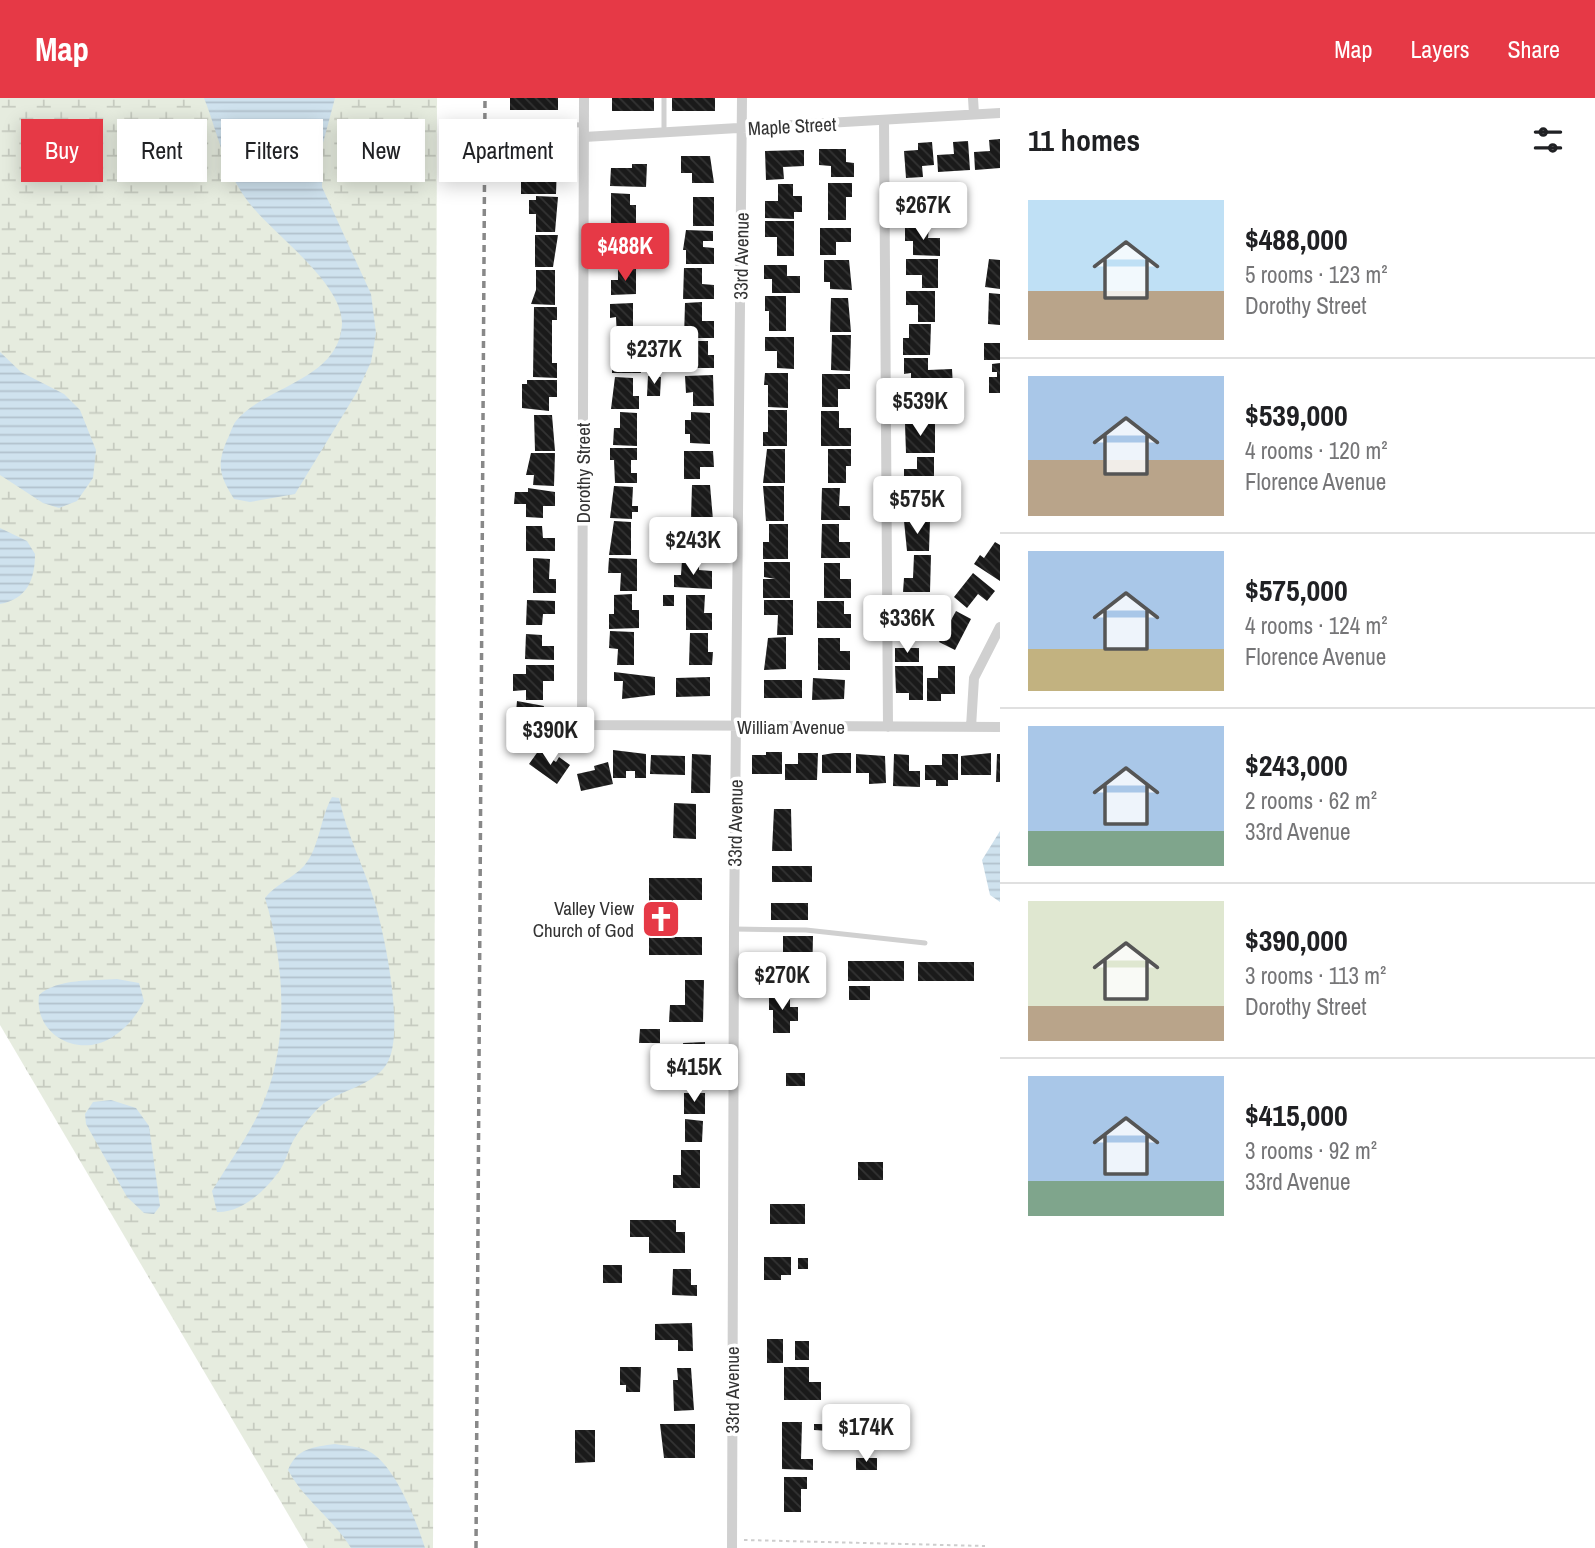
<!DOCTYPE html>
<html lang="en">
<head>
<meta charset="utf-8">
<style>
  :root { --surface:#fff; --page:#f6f6f6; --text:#202124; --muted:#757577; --line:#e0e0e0; --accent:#e63946 }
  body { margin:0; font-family:"Archivo Narrow",sans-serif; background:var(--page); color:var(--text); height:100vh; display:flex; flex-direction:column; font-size:26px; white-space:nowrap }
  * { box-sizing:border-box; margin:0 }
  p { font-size:23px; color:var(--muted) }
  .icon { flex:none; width:38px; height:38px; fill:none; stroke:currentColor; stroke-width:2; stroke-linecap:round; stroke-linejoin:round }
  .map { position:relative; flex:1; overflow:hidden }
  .panel { display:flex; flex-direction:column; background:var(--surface); width:595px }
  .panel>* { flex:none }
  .top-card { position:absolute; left:21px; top:21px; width:665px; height:63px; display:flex; gap:14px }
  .price { position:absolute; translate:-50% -60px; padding:0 16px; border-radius:7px; background:#fff; color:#222; font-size:23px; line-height:46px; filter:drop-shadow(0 2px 4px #0008) }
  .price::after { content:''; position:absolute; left:50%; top:42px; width:21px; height:16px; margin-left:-10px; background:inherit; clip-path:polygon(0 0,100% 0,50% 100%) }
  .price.on { background:var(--accent); color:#fff }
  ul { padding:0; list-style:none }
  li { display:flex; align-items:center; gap:21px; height:175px; padding:0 28px }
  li+li { border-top:2px solid var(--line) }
  li span { display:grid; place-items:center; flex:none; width:196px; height:140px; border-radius:0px; color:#555 }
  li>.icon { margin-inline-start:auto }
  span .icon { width:84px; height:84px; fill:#fffc; stroke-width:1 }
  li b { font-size:30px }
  h2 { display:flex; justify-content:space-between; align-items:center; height:84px; padding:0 28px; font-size:30px }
  .tag { padding:0 24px; border-radius:0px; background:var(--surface); box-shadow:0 4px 18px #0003; font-size:24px; line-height:63px }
  .tag.on { background:var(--accent); color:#fff }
  header { display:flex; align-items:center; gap:42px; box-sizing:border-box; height:98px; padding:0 35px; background:var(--accent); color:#fff }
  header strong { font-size:33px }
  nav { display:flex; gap:38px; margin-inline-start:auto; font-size:24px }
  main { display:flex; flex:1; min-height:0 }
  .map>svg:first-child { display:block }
  .wetland { fill:url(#wetland-marsh) }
  .water { fill:url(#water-rules) }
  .building { fill:url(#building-back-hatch) }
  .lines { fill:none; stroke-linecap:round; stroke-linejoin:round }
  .path { stroke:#cdcdcd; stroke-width:2; stroke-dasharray:3.5 3.5; stroke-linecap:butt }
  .lane { stroke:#d0d0d0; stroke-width:5 }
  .street { stroke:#d0d0d0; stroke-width:10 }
  .rail { stroke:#888; stroke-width:3.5; stroke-dasharray:7 5; stroke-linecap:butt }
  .labels { text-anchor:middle; stroke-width:7; stroke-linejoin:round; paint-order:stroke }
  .street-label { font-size:19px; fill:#333; stroke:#fff }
  .poi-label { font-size:19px; fill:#333; stroke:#fff; text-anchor:end }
</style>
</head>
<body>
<header>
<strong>Map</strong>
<nav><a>Map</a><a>Layers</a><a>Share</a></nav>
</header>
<main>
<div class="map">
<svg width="1000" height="1450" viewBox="0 0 1000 1450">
  <defs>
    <pattern id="wetland-marsh" width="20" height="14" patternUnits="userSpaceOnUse" patternTransform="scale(1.75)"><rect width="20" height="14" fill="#e6ecdf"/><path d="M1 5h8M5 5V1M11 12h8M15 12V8" fill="none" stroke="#c6cbc0"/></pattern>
    <pattern id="water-rules" width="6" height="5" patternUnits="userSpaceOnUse" patternTransform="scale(1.75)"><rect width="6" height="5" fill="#cfe2ee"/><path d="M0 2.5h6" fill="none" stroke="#b2c2cd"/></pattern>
    <pattern id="building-back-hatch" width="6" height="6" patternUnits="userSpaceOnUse" patternTransform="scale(1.75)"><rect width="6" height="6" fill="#1a1a1a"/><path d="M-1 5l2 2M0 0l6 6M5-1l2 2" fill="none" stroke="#333"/></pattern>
  </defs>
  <rect width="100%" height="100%" fill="#fff"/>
  <path class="wetland" d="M0,0H437L433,1450H308L0,927Z"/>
  <path class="water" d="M204,0H335L323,45L322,89L371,196L376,235L371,264L357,294L295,396L250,404L234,401C220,378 216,368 227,342C230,337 232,328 236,323C265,288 339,282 342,226C343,185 274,137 250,106C224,73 219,38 204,0Z
    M0,254L21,274L64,296L80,312L96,352L93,380L77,403L59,410L43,405L0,377Z
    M0,430L27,443L35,456C35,482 27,501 0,506Z
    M332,699L339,700C347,737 364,769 375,805C385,838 406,939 386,967C372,988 343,991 323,1006C314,1013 303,1028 296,1038C289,1048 287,1061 280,1072C266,1092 242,1115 217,1114L212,1093C228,1066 248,1039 261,1010C290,947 285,865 265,800C276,786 293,780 304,768C320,749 320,720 332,699Z
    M1000,733V804L990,797L982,762Z
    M117,881L139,885L144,903C137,917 126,931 111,940C78,960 34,937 39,897C58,880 93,883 117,881Z
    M111,1002L136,1010L149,1028L160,1108L154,1116L144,1115L127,1099L86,1026L85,1016L93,1004Z
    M335,1346C347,1348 361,1348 372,1355C397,1372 416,1422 425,1450H351C333,1421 304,1402 288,1372C297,1350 313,1349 335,1346Z"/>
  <path class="building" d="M510,0H558V12H510Z
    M612,0H654V13H612Z
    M672,0H715V13H672Z
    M1000,41V70L975,72L974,54L990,53L989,42Z
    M510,43H558V62H510Z
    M968,43L970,72L938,74L937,57L954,56L953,44Z
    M932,44L934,67L922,68L923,79L906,80L904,53L918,52V45Z
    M819,51H846V64L854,65V79H831V68L819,67Z
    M804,52V68L783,69L784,81L766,82L765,53Z
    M681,58H710L714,85H692V75H681Z
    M529,66L557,67L556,96H521V80H528Z
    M632,66H647L646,89L610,88L611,70H632Z
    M828,85H852V99H846V122H828Z
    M778,86H793V98H802V114H794V121L765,120V103H778Z
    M907,93H936L935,125L918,124V107H907Z
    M611,95L630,96V107H636V129L611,128Z
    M536,98L558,99L555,134H536V116H529V102H536Z
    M693,99H714V128H693Z
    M765,123H794V158H777V139H765Z
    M905,129L929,130L928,140H940V158L913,157V143H905Z
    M820,130H851V144H836V157H820Z
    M620,131H636L635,166L611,165V150H620Z
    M686,132L713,133V143H703V149L714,150V166H686V152H683Z
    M535,137H558L553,169H535Z
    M906,161H938V190H922V177H906Z
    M989,161L1000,162V191L985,189Z
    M824,162H849L852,192L830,191V184H824Z
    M764,167H787V178H800V195H772V181H764Z
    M684,170H702V186L714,187V201H683Z
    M636,171V196L611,197V182H618V172Z
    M536,172H555V207L531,206L536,192Z
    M906,193H935V224H918V207H906Z
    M989,195L1000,196V227L988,226Z
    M765,198H786V233H769V213H765Z
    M831,200H848L851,234H830Z
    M702,204V223H714V240H684L685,205Z
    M633,205V241H617L616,219L610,220V206Z
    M534,209H557V222H552V265H557V280L533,279Z
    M909,226H931L930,257H903V240H909Z
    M832,237H851L850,273L831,272Z
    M765,239H794V271L777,270V253H765Z
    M680,243H708V257H714V270H691V260L680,259Z
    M625,244H639L640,258H648V267H640L641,275H612V259L625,258Z
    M984,245H1000V262H984Z
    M904,260H928V272L952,271L953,289L911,290V275L904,276Z
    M1000,265V295H989V279H997V274H992V266Z
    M765,275H788V310L768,309V287H764Z
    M822,276H850V291H838V309H822Z
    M713,277L714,308H693V294L686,295L685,278Z
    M648,278L661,279L660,298H647Z
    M615,279L633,280V298H639V311H611Z
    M527,282H557V299H549V313L522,310V286H527Z
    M917,292L935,293L934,323H905V308L917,309Z
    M768,312H787V348H763V334H768Z
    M821,313H839V330H851V348H821Z
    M620,314L637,315V348L613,347L614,330H620Z
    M691,314L710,315V346L690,345V336H685V322H691Z
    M534,317H552L555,353H535Z
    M905,326H935V355H906Z
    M610,350H637V362H631V375H637V385H615L614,362H610Z
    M767,351H785V385H763Z
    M828,351H851V368H846V385H828Z
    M684,353H713L714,369H700V381H684Z
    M531,355H555L554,388L533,387L534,377H526Z
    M917,359H934V389L904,388V371H917Z
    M692,387H710L713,422L691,421Z
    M614,388L633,389L632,408H638V414H632V421L610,420Z
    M763,388H784V423H766Z
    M528,390L555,394V408H543V420L526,419V406H514L515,394H528Z
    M822,390H840L839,408H850V422H821Z
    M904,391H934V420H917V405H904Z
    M614,423L631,424V457H609Z
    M904,423H930L929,453H907Z
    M691,424L710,425L713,459H685V445H691Z
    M769,426H788V461H763V444H769Z
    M822,426H839V444H850V460H821Z
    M526,428H542L543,440H555V453H526Z
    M995,444L1000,447V483L974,466L980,457L984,460Z
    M914,457H931L930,494H903L904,480H913Z
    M533,460L550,461L549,481H556V495H533Z
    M609,460L637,461V493H620L621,475H608Z
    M682,462L699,463V472L712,473V491L674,489V477H681Z
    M764,464H790V500H763V481H775L764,479Z
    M824,465H840V481H851V500H824Z
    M973,475L995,493L987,503L978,496L967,510L954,499Z
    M632,496V512H639V530L609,531V516H614V497Z
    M663,497H674V508H663Z
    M686,497H705L704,515H712V532H686Z
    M904,497L922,498L921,537H903Z
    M527,502L555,503V516H543L542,527H526Z
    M764,502H793V537H777L778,517H764Z
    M817,503H844V516H851V530H817Z
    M956,513L971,521L955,552L939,544Z
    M610,533L634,534V567H617L618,551L609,550Z
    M690,535H708V554H713L712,567H689Z
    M526,536L542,537V548H554V562L525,561Z
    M786,539V571L764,572L768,540Z
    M818,540H840V553H850V572H818Z
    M895,550H919V564H895Z
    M526,567H554V583H543V602H526V592L513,593V576H526Z
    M895,568H923V602H909V595H896Z
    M938,568H955V596H941V603H927V580H938Z
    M614,574L655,579V597L622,601L623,583H614Z
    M710,579V598L676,599V580Z
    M813,580L845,582L844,601L812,602Z
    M764,582H802V600H764Z
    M517,603L544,608L541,622L536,621L532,642L514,638Z
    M539,652L556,664L559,659L570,667L557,686L529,666Z
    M613,652L646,656V680H635V673H626V680H613Z
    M766,654H782V676H752V657H766Z
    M798,655H818L817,682H785V666H798Z
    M834,655H851V675H822V657Z
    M991,655V677H961V658Z
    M692,656L711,657L710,695H691Z
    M856,656L885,658L886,685L869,686V675H856Z
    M894,656L909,657V673H920V689L893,688Z
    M942,656H958V682H948V688H936V682H925V667H942Z
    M997,656H1000V684H996Z
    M651,657L685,658V677L650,676Z
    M608,664L613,686L581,693L577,676L595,672L594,668Z
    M674,705L696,706V741L673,740Z
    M774,711H791L792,753H772Z
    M772,768H812V784H772Z
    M649,780H702V802H673V839H702V857H649Z
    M771,805H808V822H771Z
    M783,838H813L812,882H783Z
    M848,863H904V883H848Z
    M918,864H974V883H918Z
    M685,882H704L703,924H669L670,907H685Z
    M849,888H870V902H849Z
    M769,894H790V909H798V923H790V935H773V912H769Z
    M640,931H660V945H639Z
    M705,944V965H676V958H683V945Z
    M786,975H805V988H786Z
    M684,995H705V1016H684Z
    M685,1021L703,1023L702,1044H685Z
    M681,1052H700V1090H673V1077H681Z
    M858,1064H883V1082H858Z
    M770,1106H805V1126H770Z
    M630,1122H676V1134H685V1155H649V1139H630Z
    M764,1159H791V1177H781V1182H764Z
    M798,1160H808V1171H798Z
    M603,1167H622V1185H603Z
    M673,1171H691V1187H697V1198L672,1197Z
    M692,1225L693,1253H678V1242H655V1226Z
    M767,1241H783V1265H767Z
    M795,1243H809V1262H795Z
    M620,1269H641L640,1294H626V1287H620Z
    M784,1269H809V1284H821V1302H784Z
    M677,1270H691L694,1312L674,1313L673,1282H678Z
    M782,1324H802L801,1361H813V1372L782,1371Z
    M660,1326H695V1360H664Z
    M814,1326H829V1333L814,1332Z
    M575,1332H595V1364L575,1365Z
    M856,1360H877V1372H856Z
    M784,1379H807V1391H801V1414H784Z"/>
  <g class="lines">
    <path class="path" d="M744,1442L985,1448"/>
    <path class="lane" d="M532,26L584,27
      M664,35V0
      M734,831L806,832L925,845"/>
    <path class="street" d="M584,0L582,627L1000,629
      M973,0L974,16
      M884,22L888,629
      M584,39L1000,15
      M971,629L974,580L1000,529
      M732,1450L734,831L742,0"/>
    <path class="rail" d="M476,1450L485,0"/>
  </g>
  <defs>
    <g id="church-square" transform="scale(2.0125)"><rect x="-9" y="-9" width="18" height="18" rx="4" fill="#e63946" stroke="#fff"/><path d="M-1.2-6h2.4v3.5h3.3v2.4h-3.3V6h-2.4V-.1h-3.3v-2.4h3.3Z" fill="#fff"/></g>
  </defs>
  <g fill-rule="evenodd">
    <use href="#church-square" x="661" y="821"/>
  </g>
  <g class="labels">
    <g class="street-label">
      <text transform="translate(792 28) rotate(-3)" y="7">Maple Street</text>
      <text transform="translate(741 158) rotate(-89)" y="7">33rd Avenue</text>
      <text transform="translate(583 375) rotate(-90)" y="7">Dorothy Street</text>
      <text x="791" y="636">William Avenue</text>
      <text transform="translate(735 725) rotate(-89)" y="7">33rd Avenue</text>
      <text transform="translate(732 1292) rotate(-90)" y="7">33rd Avenue</text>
    </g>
    <g class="poi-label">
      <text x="634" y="817">Valley View<tspan x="634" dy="22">Church of God</tspan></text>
    </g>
  </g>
</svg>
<b class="price" style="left:923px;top:144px">$267K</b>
<b class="price on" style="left:625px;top:185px">$488K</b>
<b class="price" style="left:654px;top:288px">$237K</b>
<b class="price" style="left:920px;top:340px">$539K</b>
<b class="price" style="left:917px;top:438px">$575K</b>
<b class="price" style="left:693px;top:479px">$243K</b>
<b class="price" style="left:907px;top:557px">$336K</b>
<b class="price" style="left:550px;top:669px">$390K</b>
<b class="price" style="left:782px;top:914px">$270K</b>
<b class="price" style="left:694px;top:1006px">$415K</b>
<b class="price" style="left:866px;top:1366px">$174K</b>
<div class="top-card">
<a class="tag on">Buy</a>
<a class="tag">Rent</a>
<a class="tag">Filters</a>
<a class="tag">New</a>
<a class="tag">Apartment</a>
</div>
</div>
<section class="panel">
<h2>11 homes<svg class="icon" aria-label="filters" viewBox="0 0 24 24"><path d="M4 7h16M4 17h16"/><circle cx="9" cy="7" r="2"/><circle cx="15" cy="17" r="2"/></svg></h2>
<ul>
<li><span style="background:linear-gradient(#bfe0f5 65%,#b9a48a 0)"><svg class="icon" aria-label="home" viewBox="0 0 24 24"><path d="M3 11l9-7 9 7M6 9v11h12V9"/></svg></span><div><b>$488,000</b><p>5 rooms · 123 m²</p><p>Dorothy Street</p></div></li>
<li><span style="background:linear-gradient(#a9c7e8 60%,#b9a48a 0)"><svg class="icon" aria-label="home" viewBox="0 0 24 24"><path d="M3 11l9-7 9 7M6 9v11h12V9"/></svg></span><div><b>$539,000</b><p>4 rooms · 120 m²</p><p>Florence Avenue</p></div></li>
<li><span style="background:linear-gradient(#a9c7e8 70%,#c2b280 0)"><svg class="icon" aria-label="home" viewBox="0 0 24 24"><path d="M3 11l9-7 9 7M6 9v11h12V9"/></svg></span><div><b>$575,000</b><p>4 rooms · 124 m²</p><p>Florence Avenue</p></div></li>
<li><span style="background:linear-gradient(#a9c7e8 75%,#7fa58c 0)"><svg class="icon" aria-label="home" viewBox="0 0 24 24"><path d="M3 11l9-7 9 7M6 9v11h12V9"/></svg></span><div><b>$243,000</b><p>2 rooms · 62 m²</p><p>33rd Avenue</p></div></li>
<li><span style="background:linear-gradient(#dfe7d0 75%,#b9a48a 0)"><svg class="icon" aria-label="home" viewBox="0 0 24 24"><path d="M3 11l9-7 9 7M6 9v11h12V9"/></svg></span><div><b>$390,000</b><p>3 rooms · 113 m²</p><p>Dorothy Street</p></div></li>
<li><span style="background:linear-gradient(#a9c7e8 75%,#7fa58c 0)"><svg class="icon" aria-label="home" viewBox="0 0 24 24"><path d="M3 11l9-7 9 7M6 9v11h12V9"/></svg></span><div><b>$415,000</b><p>3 rooms · 92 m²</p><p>33rd Avenue</p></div></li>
</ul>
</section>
</main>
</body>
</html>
